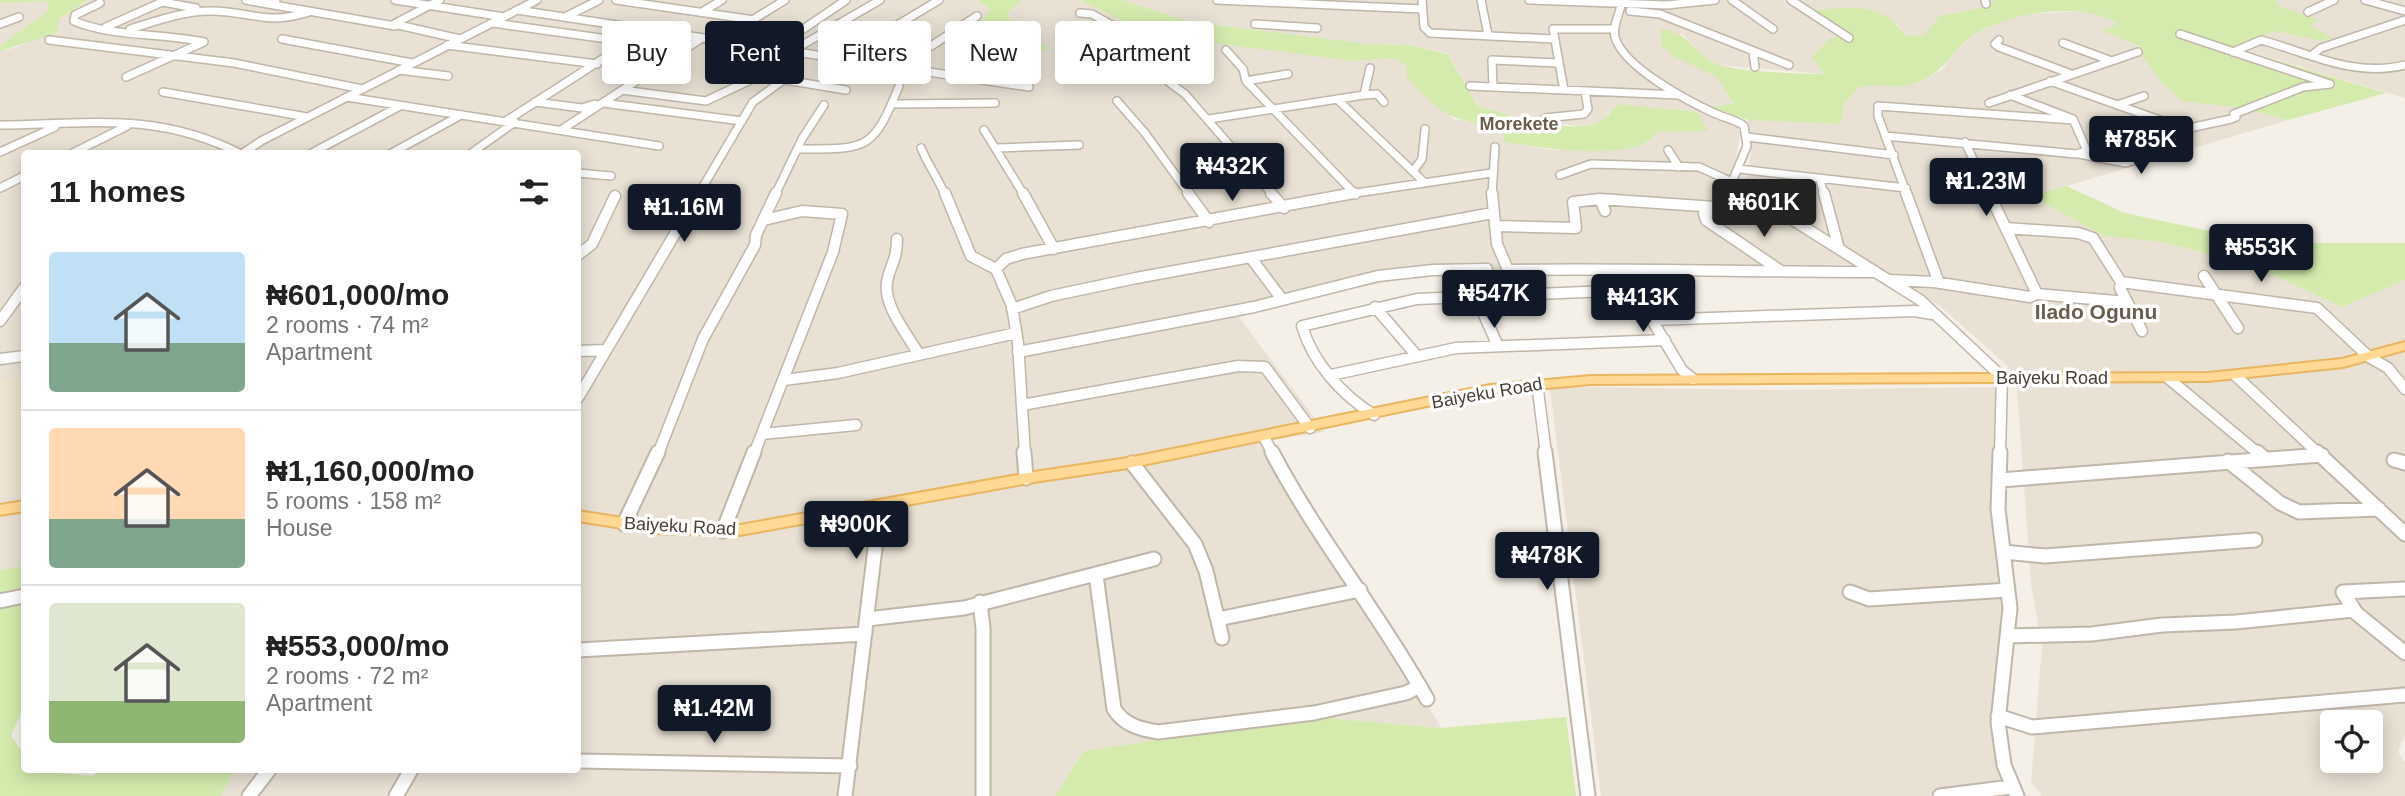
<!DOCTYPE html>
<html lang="en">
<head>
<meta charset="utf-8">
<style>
  :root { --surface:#fff; --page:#f6f6f6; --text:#222; --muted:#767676; --line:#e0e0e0; --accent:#111827 }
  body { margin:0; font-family:Helvetica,sans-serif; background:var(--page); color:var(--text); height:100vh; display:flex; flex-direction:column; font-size:26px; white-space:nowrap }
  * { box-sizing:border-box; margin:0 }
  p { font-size:23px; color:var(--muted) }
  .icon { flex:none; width:38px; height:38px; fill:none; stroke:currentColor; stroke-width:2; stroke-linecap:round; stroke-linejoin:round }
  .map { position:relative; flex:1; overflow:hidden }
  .sheet { position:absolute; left:21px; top:150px; width:560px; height:623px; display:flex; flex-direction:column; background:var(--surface); border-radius:7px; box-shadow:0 4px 18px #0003 }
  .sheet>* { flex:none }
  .top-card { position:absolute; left:602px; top:21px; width:665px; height:63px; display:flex; gap:14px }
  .tools { position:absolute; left:2320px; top:710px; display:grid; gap:14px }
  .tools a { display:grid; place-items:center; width:63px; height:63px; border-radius:7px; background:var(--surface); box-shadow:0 4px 18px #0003; font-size:35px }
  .price { position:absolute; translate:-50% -60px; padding:0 16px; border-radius:7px; background:var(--accent); color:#fff; font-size:23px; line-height:46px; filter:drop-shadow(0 2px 4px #0008) }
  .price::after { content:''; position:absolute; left:50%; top:42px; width:21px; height:16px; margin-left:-10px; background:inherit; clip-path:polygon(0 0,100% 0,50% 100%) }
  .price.active { background:#222; color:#fff }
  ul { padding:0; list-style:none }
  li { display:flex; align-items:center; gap:21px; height:175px; padding:0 28px }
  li+li { border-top:2px solid var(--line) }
  li span { display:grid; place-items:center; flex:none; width:196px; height:140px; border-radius:7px; color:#555 }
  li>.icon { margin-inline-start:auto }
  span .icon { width:84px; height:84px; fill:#fffc; stroke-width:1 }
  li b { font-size:30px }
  h2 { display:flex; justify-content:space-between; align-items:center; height:84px; padding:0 28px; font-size:30px }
  .tag { padding:0 24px; border-radius:7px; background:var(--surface); box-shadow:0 4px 18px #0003; font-size:24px; line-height:63px }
  .tag.active { background:var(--accent); color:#fff }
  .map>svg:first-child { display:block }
  .residential { fill:#e8e1d4; fill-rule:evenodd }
  .education { fill:#eee3d0 }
  .green { fill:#d4ebad }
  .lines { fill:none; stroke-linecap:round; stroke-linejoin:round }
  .minor-far2-casing { stroke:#c0b6a9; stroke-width:10 }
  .minor-far1-casing { stroke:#c0b6a9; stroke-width:13 }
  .minor-casing { stroke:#c0b6a9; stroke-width:17 }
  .major-casing { stroke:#eab55f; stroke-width:4 }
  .minor-far2 { stroke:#fff; stroke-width:7 }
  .minor-far1 { stroke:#fff; stroke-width:10 }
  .minor { stroke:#fff; stroke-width:13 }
  .major { fill:#ffd995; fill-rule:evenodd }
  .labels { text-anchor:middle; stroke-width:7; stroke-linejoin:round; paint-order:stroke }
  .far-quarter-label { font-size:18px; font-weight:bold; fill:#6b5c4c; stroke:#fff }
  .street-label { font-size:18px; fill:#483f35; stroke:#fff }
  .quarter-label { font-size:21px; font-weight:bold; fill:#6b5c4c; stroke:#fff }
</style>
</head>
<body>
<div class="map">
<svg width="2405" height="796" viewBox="0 0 2405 796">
  <rect width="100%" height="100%" fill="#f4efe7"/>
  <path class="residential" d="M978,0L991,10L1012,54H1032L1049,48L1017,33L1007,13L1022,0H1080L1133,26L1354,61L1395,58L1407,66L1453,119L1503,128L1504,142L1554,150L1617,149L1646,143L1657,132L1707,130L1697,112L1618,104L1599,123L1580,126L1534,121L1477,106L1448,53L1408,45L1368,44L1192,22L1121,0H1996L1981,8L1939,16L1926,35L1904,36L1898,24L1844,33L1825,74L1718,65L1701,54L1681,32L1673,56L1717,76L1734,105L1703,110L1738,128L1740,138L1732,178L1743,191L1781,219L1854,264L1505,274L1452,285L1433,272L1236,313L1325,432L1272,440L1286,484L1389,640L1441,728L1313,717L1084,751L1055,796H221L235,770H578V154H24V377L0,380V51L18,47L88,0Z
    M2276,0H2405V98L2231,46L2276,31L2321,41L2333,38L2309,26L2318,20L2277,6Z
    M48,1L50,11L0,46V3Z
    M2082,11L2105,14L2118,25L2103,30L2140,46L2143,57L2162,83L2288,120L2033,196L2104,236L2161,242L2249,264L2342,307L2405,280V736L2398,752L2405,762V796H2042L2031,782L2042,647L2031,584L2017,389L2011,369L1942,308L1746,185L1751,151L1748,120L1841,124L1844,104L1860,86L1916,84L1942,70L1953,54L1974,34L2016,15ZM2333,723H2371V761H2333Z
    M1570,387L1774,390L1996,387L1995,519L2009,619L1997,691L1994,757L2013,796H1601L1550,388Z
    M24,493V566L0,570V497Z"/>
  <path class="education" d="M24,377V493L0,497V380Z"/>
  <path class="green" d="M0,0H88L59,19L56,33L0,51V46L49,11L48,1L0,3Z
    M978,0H1022L1007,13L1017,33L1050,48C1021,58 1007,51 981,37L977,26L991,10Z
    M1080,0H1121L1192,22L1368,44L1408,45L1448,54L1477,106C1508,114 1566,134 1597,123C1605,120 1612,110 1618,104L1697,112L1708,131L1657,132C1654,135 1649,141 1645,143C1615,159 1537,147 1504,142L1503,128C1447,118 1447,119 1407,78V66L1395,58L1354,61L1215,43L1133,26Z
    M1996,0H2276L2278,6L2319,20L2310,26L2334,38L2321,41L2276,31L2232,47L2386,93L2288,120L2242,108L2182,101L2162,83L2143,57L2140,46L2101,30L2118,24C2083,0 2010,13 1975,34C1951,49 1948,70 1919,82C1904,89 1878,85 1860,86L1844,104L1841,124L1748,120L1711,107L1734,104L1717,77L1673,56L1661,45V29C1691,34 1691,50 1715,63C1732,72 1803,74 1824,74L1812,57L1828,40L1843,34L1812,11C1848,7 1883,0 1905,36L1925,35L1939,16L1981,8Z
    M2066,186L2125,213L2237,237L2283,243H2405V280L2342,307L2249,264L2161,242L2104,236L2032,196Z
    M24,566V706L11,736L24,754V770L93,776L102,770H235L221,796H0V570Z
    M1313,717L1441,728L1566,717L1576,796H1055L1084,751Z"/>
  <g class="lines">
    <g class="minor-far2-casing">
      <path id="minor-far2" d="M246,0L268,4
        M276,0L268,4L395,26
        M395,0L504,17
        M440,0L394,24L460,39
        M616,0L754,20
        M1217,0L1422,9
        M1422,0L1424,27L1430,33L1553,39
        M1481,0L1488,35
        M1529,0L1667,5L1715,0
        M1622,0C1621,12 1612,25 1615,37C1623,67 1688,101 1714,113C1724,118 1735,119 1744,126L1747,146L1732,182L1753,195
        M1732,0L1773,29
        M1791,0L1849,38
        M1985,0L1986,4
        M2365,0L2405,11
        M100,3L75,15L74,21C111,37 163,33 204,42L126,77
        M517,10L1029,87
        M1630,11L1660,14L1789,65
        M702,12L722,0
        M2308,12L2334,0
        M1080,13L1092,14L1110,24L1147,66L1185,94L1273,195
        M567,16L599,0
        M493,23L629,42L506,121
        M0,24L19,17
        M1255,24L1317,28
        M106,27L162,2L196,8
        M130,29C156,21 183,11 211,11C251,11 266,26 309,12
        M2180,34L2327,83
        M282,39L412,63
        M49,40L234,63L362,89
        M720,40L785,0
        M1999,40L1995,44L1999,47L2071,74
        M2063,43L2109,60
        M447,45L597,64
        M1060,45C1103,85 1096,79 1152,69
        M774,49L846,0
        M1226,50L1243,69L1246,81L1356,195
        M792,51L880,0
        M1753,52L1755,67
        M2233,52L2261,40C2309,53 2354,78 2405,65
        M798,53L761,76L846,90
        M2312,55L2321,48L2405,20
        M841,59L939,0
        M899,67L977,16
        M399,70L448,76
        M1246,81L1288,74
        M2050,81L2185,129L2231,119L2236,117L2234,114L2303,87L2330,84
        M1470,86L1679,95
        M1493,86L1492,60L1557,63
        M622,90L706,101L761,75
        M1564,90L1553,29H1613
        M163,92L307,117
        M1364,95L1370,68
        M347,97L659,146
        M1337,99L1424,182
        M1117,101L1145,133L1190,195
        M535,102L582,108L595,104
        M603,103L742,121
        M1989,103L2138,52
        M893,104L995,103
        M2117,105L2144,96
        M1545,118L1584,114L1588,109L1585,91
        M1209,119L1364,95L1377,94L1384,102
        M0,125C90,124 157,111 241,154
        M561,130L702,38
        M984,130L1024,195
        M1885,136L2076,154L2087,151L2073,119L2010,95
        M1747,137L1894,155
        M1965,142L1990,195
        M921,148C928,165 938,178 945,195
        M997,148L1079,145
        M799,149C867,149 873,151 899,86
        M1668,150L1679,167
        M0,152L55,127
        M71,154L127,126
        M242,154L261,141L537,0
        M310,154L400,106
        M390,154L461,115
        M470,154L515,122
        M2079,154L2126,163L2166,150L2151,133L2157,131
        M1739,169L1906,188
        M1414,170L1422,159L1425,129
        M578,173L611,176
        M1560,175L1591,164L1699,167L1732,182
        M1820,180L1824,195
        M0,188L24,176
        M698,195L753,102L782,81
        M775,195L802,139L824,105
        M1343,195L1491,173
        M1492,195L1495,147
        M1907,195L1878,116V106L2073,120"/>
    </g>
    <g class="minor-far1-casing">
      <path id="minor-far1" d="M945,193L971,256L996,269L1012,306L1018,343L1025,454
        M1023,193L1054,249
        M1188,193L1209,222
        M1271,193L1284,208
        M1492,193L1497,244L1508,270C1630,268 1753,272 1875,272
        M1750,193L1920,300L2002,377L2000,454
        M1824,193L1839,249
        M1906,193L1939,283
        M1605,211L1600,199L1730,208L1764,204
        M1716,211L1704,214L1706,220L1781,271
        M1495,226L1576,228L1573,202L1600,199
        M2006,228L2078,233L2093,238L2121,282L2120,288L2142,331
        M897,239C897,262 890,264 887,282C883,305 907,334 918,353
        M578,255L592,244L615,196
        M1251,258L1281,298
        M996,269L1006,259L1022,254L1354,193
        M2204,276L2238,328
        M1890,280L1934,282L2030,297L2037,294L1989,193
        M1629,282L1682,370L1693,379
        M2121,282L2317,308L2369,357L2388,368L2405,389
        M2037,294L2127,302
        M1476,297L1498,346
        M1375,307L1417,356
        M1012,309L1051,296L1136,278L1493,213
        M1652,320L1914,311L1932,314
        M0,321L24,288
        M578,351L606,350
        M1018,352L1254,307L1378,276L1433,270L1487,269
        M0,359L24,356
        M1331,375L1456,348L1665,340
        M2236,376L2319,454
        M2168,378L2259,454
        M784,380L838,373L1016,333
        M1537,383L1546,454
        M578,398L699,193
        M1022,405L1238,366L1265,367L1310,428
        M1374,415C1342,395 1313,363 1302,326L1417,299L1634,290
        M762,434L856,425
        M1264,437L1273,454
        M658,454L703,339L755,245L756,235L776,193
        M754,454L833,252L842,214L802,211L764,220"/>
    </g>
    <g class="minor-casing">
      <path id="minor" d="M1024,452L1026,478
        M1272,452C1317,538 1380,614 1427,699
        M1545,452L1588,796
        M2000,452L1998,509L2010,608L1998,722L2004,765L2017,796
        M2257,452L2264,458
        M2317,452L2405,534
        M2394,460L2405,463
        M2228,461L2280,503L2299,512L2379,509
        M1132,463L1195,544L1206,571L1222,638
        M2000,480L2322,455
        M624,524L658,452
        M723,531L754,452
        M2004,552L2045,556L2255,540
        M1096,575L1114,709C1124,725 1140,729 1158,732L1314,713L1406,693L1420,686
        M2405,589L2343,592L2356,613L2405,653
        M1850,592L1869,599L2008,590
        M0,601L24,596
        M980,602L983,628V796
        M867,619L964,608L1154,559
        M1218,619L1360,590
        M2007,636L2092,634L2162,625L2236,622L2353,610
        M578,650L865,634
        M1998,716L2032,727L2405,695
        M578,761L850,766
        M249,796L269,770
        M396,796L411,770
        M845,796L880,507
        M1940,796L2011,787"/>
    </g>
    <g class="major-casing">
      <path id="major" d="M2405,342V350L2343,367L2208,381L1591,384L1490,393L1128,468L1034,482L740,535L654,533L578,521V511L654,523L740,525L1034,472L1128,458L1490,385L1591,376L2208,373L2342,359Z
        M24,501V511L0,515V505Z"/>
    </g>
    <use href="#minor-far2" class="minor-far2"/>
    <use href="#minor-far1" class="minor-far1"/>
    <use href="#minor" class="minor"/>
    <use href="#major" class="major"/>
  </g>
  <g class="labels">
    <g class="far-quarter-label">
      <text x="1519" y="130">Morekete</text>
    </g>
    <g class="street-label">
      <text x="2052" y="384">Baiyeku Road</text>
      <text transform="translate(1487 393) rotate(-10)" y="6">Baiyeku Road</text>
      <text transform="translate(680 526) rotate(3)" y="6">Baiyeku Road</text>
    </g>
    <g class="quarter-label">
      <text x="2096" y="319">Ilado Ogunu</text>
    </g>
  </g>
</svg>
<div class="tools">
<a><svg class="icon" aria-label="locate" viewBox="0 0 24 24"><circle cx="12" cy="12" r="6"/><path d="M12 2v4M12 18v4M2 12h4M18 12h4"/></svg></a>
</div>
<b class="price" style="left:2141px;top:176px">₦785K</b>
<b class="price" style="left:1232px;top:203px">₦432K</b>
<b class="price" style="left:1986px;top:218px">₦1.23M</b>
<b class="price active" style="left:1764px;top:239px">₦601K</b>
<b class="price" style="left:684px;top:244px">₦1.16M</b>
<b class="price" style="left:2261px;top:284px">₦553K</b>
<b class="price" style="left:1494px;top:330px">₦547K</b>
<b class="price" style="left:1643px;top:334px">₦413K</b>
<b class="price" style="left:856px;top:561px">₦900K</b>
<b class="price" style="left:1547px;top:592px">₦478K</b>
<b class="price" style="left:714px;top:745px">₦1.42M</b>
<div class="top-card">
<a class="tag">Buy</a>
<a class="tag active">Rent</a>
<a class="tag">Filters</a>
<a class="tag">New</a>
<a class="tag">Apartment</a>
</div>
<section class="sheet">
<h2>11 homes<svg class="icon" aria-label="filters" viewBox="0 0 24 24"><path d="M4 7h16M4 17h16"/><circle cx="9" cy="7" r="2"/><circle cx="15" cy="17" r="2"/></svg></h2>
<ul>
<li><span style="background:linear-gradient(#bfe0f5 65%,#7fa58c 0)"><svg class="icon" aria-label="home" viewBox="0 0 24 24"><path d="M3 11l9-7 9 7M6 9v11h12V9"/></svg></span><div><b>₦601,000/mo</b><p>2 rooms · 74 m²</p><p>Apartment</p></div></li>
<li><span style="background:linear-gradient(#ffd9b3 65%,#7fa58c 0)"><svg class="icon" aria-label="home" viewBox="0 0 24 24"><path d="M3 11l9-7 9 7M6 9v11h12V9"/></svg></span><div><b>₦1,160,000/mo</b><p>5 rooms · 158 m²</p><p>House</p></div></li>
<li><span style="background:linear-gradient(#dfe7d0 70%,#8fb573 0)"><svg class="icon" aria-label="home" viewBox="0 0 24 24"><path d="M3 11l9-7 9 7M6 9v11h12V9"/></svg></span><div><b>₦553,000/mo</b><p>2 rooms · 72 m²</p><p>Apartment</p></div></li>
</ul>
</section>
</div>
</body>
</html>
